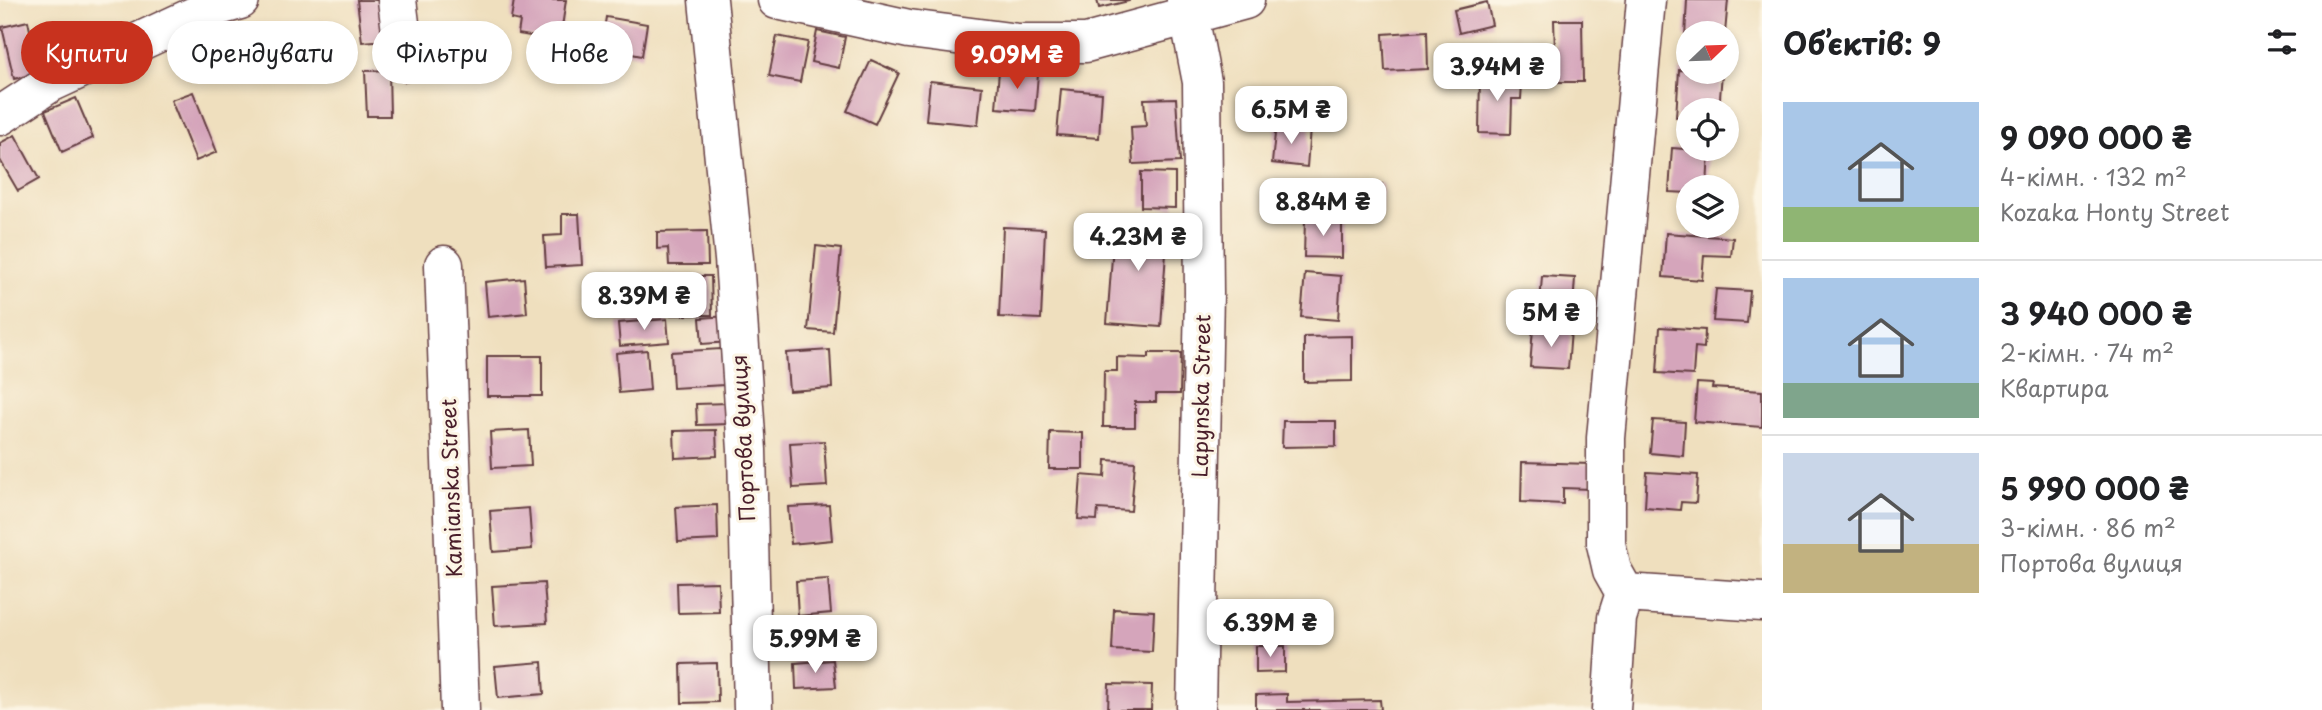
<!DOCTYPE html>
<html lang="uk">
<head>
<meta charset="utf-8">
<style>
  :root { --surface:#fff; --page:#f2f2f2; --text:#202124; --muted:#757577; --line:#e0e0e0; --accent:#c8321e }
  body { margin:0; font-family:"Playpen Sans",sans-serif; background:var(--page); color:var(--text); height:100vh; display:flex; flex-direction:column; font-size:26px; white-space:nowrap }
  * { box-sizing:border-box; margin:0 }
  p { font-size:23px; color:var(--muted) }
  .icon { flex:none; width:38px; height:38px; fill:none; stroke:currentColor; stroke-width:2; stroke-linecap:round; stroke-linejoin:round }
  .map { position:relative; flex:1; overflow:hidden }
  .details { display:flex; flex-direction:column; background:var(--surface); width:560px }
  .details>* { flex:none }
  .top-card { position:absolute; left:21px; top:21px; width:665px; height:63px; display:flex; gap:14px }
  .needle { width:46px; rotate:67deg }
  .controls { position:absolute; left:1676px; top:21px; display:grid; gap:14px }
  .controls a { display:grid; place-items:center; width:63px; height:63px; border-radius:50%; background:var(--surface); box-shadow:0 4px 10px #0003; font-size:35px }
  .price { position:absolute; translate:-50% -60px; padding:0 16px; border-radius:14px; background:#fff; color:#222; font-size:23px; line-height:46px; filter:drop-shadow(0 2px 4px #0008) }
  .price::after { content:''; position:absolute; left:50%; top:42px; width:21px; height:16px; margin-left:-10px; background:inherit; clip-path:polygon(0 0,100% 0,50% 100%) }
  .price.current { background:var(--accent); color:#fff }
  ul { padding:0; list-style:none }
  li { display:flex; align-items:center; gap:21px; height:175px; padding:0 21px }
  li+li { border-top:2px solid var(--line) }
  li span { display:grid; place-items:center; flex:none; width:196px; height:140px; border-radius:0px; color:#555 }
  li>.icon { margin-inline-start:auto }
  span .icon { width:84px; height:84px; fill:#fffc; stroke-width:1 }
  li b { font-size:30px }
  h2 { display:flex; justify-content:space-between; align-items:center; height:84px; padding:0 21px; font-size:30px }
  .pill { padding:0 24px; border-radius:32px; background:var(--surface); box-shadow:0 4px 10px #0003; font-size:24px; line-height:63px }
  .pill.current { background:var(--accent); color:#fff }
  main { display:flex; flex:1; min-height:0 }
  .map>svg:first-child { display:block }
  .building { fill:#d5a5bb }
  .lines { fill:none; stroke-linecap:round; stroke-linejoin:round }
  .minor-casing { stroke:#633c41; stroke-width:41 }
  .minor { stroke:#fff; stroke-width:38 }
  .labels { text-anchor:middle; stroke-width:6; stroke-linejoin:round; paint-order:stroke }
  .street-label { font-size:21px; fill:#4a1f2b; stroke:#fcf5e5 }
</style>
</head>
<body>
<main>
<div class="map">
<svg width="1762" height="710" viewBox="0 0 1762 710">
  <rect width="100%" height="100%" fill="#fcf5e5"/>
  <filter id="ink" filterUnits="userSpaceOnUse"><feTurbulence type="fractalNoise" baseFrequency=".0143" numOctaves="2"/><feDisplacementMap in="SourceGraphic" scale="14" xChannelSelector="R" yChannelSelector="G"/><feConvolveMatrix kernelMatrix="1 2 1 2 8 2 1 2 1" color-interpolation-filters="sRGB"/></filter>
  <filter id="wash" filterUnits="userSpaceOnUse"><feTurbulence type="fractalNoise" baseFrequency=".00686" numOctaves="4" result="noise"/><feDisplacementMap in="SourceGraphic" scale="28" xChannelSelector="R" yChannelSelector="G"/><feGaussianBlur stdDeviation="1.57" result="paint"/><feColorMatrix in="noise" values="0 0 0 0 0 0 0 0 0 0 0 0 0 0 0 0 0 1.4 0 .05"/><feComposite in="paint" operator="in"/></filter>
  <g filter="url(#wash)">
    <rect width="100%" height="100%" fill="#efdfbe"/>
    <g id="blocks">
      <path class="building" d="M357,0H383L387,40L362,42Z
        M514,0H566L560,41L518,34L520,21L511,19Z
        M1097,0H1129V1L1099,8Z
        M1687,0H1728L1725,33H1689V38L1685,37Z
        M1487,2L1492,25L1459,33L1454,10Z
        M606,17L647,24L642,56L601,48Z
        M1554,20H1582L1583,82H1556Z
        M28,21L39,73L14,79L2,27Z
        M817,31L845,37L839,68L811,62Z
        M1427,31L1428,69L1385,71L1383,34Z
        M777,36L808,42L800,82L769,76Z
        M871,60L899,73L875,124L847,111Z
        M389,70L390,116H367L365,71Z
        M1679,70L1722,73L1719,110H1689V118L1676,117Z
        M999,71L1038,74L1035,111L996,108Z
        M1480,74H1512V82L1522,83L1521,99H1512L1511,134L1479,133Z
        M930,81L982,87L978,125L926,120Z
        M1061,89L1102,93L1099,138L1057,135Z
        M193,92L217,152L196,161L171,100Z
        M76,98L93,138L62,152L45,111Z
        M1176,98L1180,162L1133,164L1131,127L1146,126L1144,99Z
        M1276,124L1310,128L1307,167L1272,163Z
        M15,135L39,179L18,191L0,160V143Z
        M1672,148L1709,151L1707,187H1689V193L1669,192Z
        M1141,172L1175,173V208L1141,207Z
        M1345,182L1382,184L1381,214L1344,213Z
        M562,214H579L582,265L546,267L544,236L562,235Z
        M1115,218L1168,222L1161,327L1107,323Z
        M1305,219H1342V258L1304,257Z
        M1003,227L1045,229L1041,319L999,317Z
        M707,231L708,265H669L668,248L657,249V232Z
        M1666,233L1733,238L1731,256L1704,255L1702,280L1663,277Z
        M816,246L841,249L833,332L808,330Z
        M1305,273L1341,276L1338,320L1301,317Z
        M670,276H711L712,315H671Z
        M1542,276L1575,278L1572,321L1539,318Z
        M524,278L527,313L488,317L485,282Z
        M1716,289L1750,291L1747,323L1713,321Z
        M728,316L730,342L702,344L700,318Z
        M667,319L669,342L620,346L618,323Z
        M1660,327L1705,330L1704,348L1695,347L1693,375L1657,373Z
        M1533,328L1571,330L1568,369L1530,367Z
        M1352,336V381L1304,382V337Z
        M721,349L724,385L673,388L671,352Z
        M647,350L650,390L619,393L616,353Z
        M830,350L832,388L789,391L786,353Z
        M1149,353H1181L1180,394H1156V402H1135V427H1103L1104,371H1117V357L1149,358Z
        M487,356H542V396H487Z
        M1697,383L1713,384L1712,388L1762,391V427L1694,422Z
        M729,403L730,424L697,425L696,404Z
        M1653,420L1685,422L1683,456L1650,453Z
        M1283,421H1336V446L1282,447Z
        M529,430L531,466L492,468L490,432Z
        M716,430L717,456L675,458L674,431Z
        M1050,432L1083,433V469H1049Z
        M824,441L827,486L793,488L790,443Z
        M1106,460L1135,462L1131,511L1098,509L1097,520L1078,519L1081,475L1105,477Z
        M1522,462L1591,464V489L1563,488V504L1521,502Z
        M1647,472L1698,475L1696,503L1681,502L1680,510L1645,507Z
        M717,505L718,540L678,542L676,507Z
        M829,505L832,540L791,544L788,507Z
        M529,508L532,549L493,552L490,511Z
        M828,579L831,613L798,616L796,581Z
        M718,582L719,612L678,613L677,583Z
        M544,583L547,623L495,626L492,586Z
        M1114,609L1154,611L1152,652L1112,650Z
        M1256,646H1285V672L1256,673Z
        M833,660L836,687L796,689L795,663Z
        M542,662L544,694L498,698L495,666Z
        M717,663L718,702L682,703L681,664Z
        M1109,684L1152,685L1151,710H1108Z
        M1287,694V702L1380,700L1381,710H1256V695Z"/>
    </g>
  </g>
  <g filter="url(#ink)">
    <use href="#blocks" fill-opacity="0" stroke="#633c41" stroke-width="2"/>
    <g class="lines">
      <g class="minor-casing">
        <path id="minor" d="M397,0L405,62
          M708,0L734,259L747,450L753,710
          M777,0L909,29L1018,43H1086L1245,0
          M1186,0L1202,82L1204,293L1196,710
          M0,116L50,83L212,8L240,0
          M444,265L460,710
          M1625,593L1762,602
          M1611,710L1617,618L1625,593L1612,570L1606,544V438L1646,0"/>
      </g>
      <use href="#minor" class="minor"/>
    </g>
  </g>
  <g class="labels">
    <g class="street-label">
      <text transform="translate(1202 396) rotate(-89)" y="7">Lapynska Street</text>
      <text transform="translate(744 438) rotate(-93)" y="7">Портова вулиця</text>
      <text transform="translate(452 488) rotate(-92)" y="7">Kamianska Street</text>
    </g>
  </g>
</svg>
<div class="controls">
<a><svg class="needle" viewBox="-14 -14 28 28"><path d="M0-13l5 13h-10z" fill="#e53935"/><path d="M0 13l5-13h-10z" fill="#757577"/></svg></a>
<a><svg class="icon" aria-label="locate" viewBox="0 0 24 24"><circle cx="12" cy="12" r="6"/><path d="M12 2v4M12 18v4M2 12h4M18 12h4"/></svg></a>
<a><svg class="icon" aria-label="layers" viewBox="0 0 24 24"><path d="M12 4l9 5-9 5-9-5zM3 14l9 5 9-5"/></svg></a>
</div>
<b class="price current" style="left:1017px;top:91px">9.09M ₴</b>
<b class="price" style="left:1497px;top:103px">3.94M ₴</b>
<b class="price" style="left:1291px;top:146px">6.5M ₴</b>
<b class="price" style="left:1323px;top:238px">8.84M ₴</b>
<b class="price" style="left:1138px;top:273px">4.23M ₴</b>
<b class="price" style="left:644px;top:332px">8.39M ₴</b>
<b class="price" style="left:1551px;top:349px">5M ₴</b>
<b class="price" style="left:1270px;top:659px">6.39M ₴</b>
<b class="price" style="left:815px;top:675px">5.99M ₴</b>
<div class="top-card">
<a class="pill current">Купити</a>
<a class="pill">Орендувати</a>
<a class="pill">Фільтри</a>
<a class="pill">Нове</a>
</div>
</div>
<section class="details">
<h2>Об’єктів: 9<svg class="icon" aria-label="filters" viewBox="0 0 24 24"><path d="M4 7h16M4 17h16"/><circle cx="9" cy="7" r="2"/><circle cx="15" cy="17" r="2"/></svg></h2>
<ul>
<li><span style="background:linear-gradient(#a9c7e8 75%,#8fb573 0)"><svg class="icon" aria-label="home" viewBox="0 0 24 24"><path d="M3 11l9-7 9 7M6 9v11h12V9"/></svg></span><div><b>9 090 000 ₴</b><p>4-кімн. · 132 m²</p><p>Kozaka Honty Street</p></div></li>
<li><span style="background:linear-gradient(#a9c7e8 75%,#7fa58c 0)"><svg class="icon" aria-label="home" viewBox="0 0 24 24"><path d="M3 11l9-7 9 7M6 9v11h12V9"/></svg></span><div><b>3 940 000 ₴</b><p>2-кімн. · 74 m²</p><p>Квартира</p></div></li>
<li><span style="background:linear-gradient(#c9d6e8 65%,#c2b280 0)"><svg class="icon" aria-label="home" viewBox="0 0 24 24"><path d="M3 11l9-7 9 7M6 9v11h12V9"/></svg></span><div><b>5 990 000 ₴</b><p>3-кімн. · 86 m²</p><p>Портова вулиця</p></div></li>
</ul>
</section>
</main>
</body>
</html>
